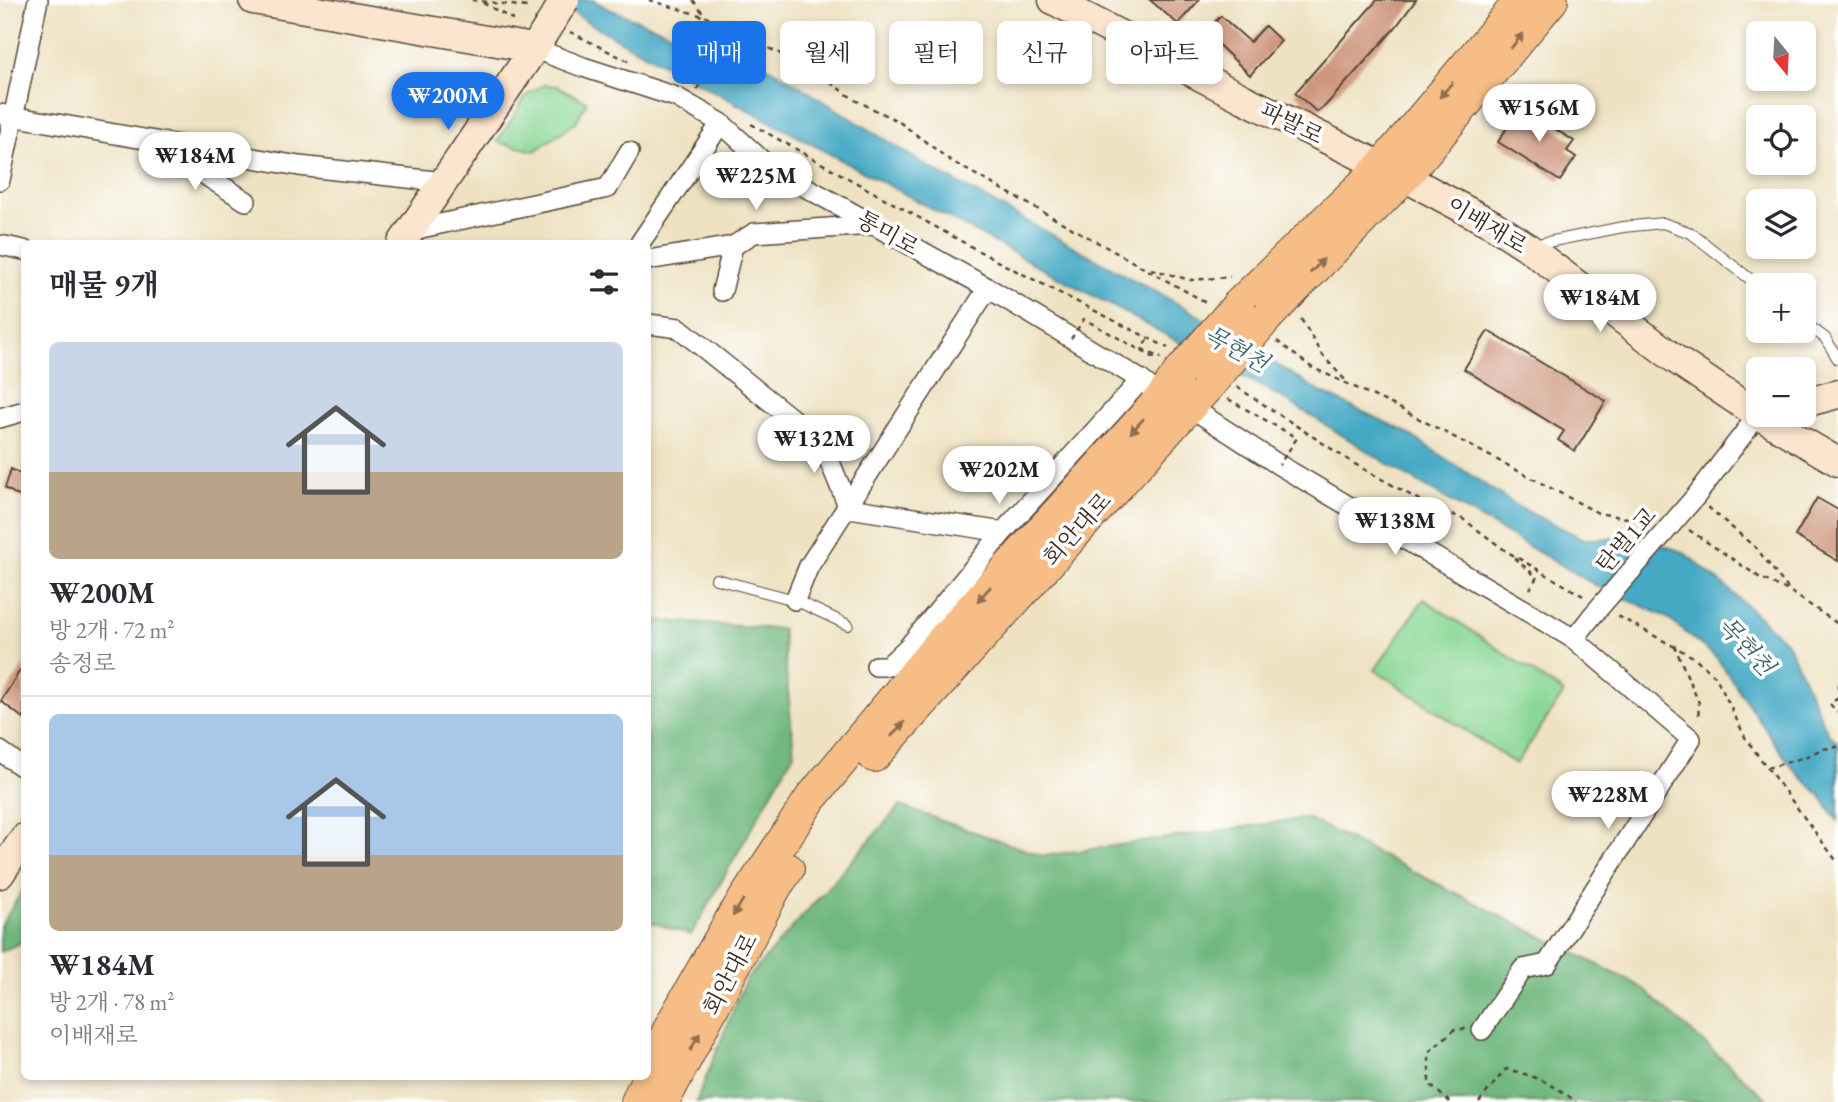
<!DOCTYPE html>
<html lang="ko">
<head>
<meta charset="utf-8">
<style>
  :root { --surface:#fff; --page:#f7f7f7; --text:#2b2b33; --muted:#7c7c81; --line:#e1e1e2; --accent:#1a73e8 }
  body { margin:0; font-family:"EB Garamond","Noto Serif KR",serif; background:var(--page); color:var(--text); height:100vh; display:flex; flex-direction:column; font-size:26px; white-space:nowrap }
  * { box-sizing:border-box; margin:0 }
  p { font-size:23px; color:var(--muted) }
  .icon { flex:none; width:38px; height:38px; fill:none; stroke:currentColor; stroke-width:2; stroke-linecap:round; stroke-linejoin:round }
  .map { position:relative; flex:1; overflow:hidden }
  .panel { position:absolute; left:21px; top:240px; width:630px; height:840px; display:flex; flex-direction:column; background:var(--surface); border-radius:10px; box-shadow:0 4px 10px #0003 }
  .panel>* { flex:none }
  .guide { position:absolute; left:672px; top:21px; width:665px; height:63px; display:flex; gap:14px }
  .needle { width:46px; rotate:162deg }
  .fabs { position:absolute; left:1746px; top:21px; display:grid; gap:14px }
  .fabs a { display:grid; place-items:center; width:70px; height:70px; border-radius:10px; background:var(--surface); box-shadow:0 4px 10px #0003; font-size:35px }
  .price { position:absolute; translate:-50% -60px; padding:0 16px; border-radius:24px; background:#fff; color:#222; font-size:23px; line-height:46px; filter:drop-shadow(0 2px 4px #0008) }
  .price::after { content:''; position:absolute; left:50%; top:42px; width:21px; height:16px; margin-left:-10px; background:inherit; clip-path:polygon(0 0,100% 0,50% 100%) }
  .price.selected { background:var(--accent); color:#fff }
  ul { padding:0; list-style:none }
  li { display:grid; align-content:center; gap:14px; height:371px; padding:0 28px }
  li+li { border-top:2px solid var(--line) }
  li span { display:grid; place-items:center; height:217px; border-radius:10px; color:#555 }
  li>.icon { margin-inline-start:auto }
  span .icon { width:126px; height:126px; fill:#fffc; stroke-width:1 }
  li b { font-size:30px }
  h2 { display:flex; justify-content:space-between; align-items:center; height:84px; padding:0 28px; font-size:30px }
  .chip { padding:0 24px; border-radius:10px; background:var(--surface); box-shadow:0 4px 10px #0003; font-size:24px; line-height:63px }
  .chip.selected { background:var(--accent); color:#fff }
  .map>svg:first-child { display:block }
  .green { fill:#8bd795; stroke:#63805a; stroke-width:2 }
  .forest { fill:#70b87e; stroke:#56714e; stroke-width:2 }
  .water { fill:#44a9c4; stroke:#406a71; stroke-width:2 }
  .building { fill:#ce967d }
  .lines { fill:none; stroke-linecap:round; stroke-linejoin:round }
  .lane-casing { stroke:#564637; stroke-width:12 }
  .street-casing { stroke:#564637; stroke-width:22 }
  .secondary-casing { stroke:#564637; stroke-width:31 }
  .primary-casing { stroke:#564637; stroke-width:34 }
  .path { stroke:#564637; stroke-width:2.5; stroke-dasharray:5 5; stroke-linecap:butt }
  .lane { stroke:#fff; stroke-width:10 }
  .street { stroke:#fff; stroke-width:19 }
  .secondary { stroke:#fbe5cf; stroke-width:28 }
  .primary { stroke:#f6be86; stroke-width:32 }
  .street-bridge-casing { stroke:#564637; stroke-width:22; stroke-linecap:butt }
  .secondary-bridge-casing { stroke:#564637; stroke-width:31; stroke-linecap:butt }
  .primary-bridge-casing { stroke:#564637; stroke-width:34; stroke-linecap:butt }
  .path-bridge { stroke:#564637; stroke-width:2.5; stroke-dasharray:5 5; stroke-linecap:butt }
  .street-bridge { stroke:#fff; stroke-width:19 }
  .secondary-bridge { stroke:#fbe5cf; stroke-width:28 }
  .primary-bridge { stroke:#f6be86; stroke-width:32 }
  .oneway { fill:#8f6d4d }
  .labels { text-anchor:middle; stroke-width:7; stroke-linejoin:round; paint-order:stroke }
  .street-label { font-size:23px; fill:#3b2a1e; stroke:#fff }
  .water-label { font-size:24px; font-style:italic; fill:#3f6369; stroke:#fff }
</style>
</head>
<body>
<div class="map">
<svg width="1838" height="1102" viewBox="0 0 1838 1102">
  <rect width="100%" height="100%" fill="#fff"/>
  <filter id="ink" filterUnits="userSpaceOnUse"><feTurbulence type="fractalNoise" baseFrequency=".0143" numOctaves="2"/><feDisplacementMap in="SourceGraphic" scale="14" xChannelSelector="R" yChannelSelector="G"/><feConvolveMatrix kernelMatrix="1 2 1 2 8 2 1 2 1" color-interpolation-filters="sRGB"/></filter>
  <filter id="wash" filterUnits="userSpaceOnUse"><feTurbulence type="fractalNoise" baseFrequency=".00686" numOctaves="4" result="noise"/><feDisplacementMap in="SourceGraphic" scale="28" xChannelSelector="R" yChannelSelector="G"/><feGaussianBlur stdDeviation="1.57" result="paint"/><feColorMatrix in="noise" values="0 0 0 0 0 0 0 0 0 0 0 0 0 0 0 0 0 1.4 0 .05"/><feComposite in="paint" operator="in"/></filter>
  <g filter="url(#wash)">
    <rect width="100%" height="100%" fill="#eee2c2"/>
    <path class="green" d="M543,85L557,86L587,102L575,123L535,151L497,142L527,95Z
      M1424,599L1564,693L1516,764L1375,670Z"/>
    <path class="forest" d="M648,620L782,629L794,753L691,935L648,921Z
      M900,806L1043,856L1307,818L1638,985L1771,1102H696L745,981Z
      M24,888V941L0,952V927Z"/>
    <path class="water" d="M551,0H593L609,9L673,34L714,37L782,75L932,169L1193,312L1322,393L1404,431L1520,508L1584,539L1640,538L1683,552L1724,585L1788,644L1828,733L1838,743V821L1821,796L1796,772L1776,745L1717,658L1665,616L1597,586L1407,476L1281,397L615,38Z"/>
    <g id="blocks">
      <path class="building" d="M1150,0H1199L1178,24Z
        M1377,0H1416L1395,28L1326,105L1317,112L1295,93Z
        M1221,16L1250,42L1265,26L1281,41L1250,75L1205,32Z
        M1520,107L1574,141L1567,151L1576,157L1560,181L1498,142Z
        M1488,331L1606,401L1575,451L1558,440L1564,431L1464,369Z
        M11,469L24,476V499L5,488Z
        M1817,498L1838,510V561L1795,536Z
        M24,664V719L1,701Z"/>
    </g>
  </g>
  <g filter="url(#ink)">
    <use href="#blocks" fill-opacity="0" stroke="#564637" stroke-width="2"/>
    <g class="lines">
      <g class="lane-casing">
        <path id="lane" d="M1533,245L1623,227L1663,223L1691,233L1759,286
          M1804,322L1825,338L1838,359
          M716,579L795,600L848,625"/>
      </g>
      <g class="street-casing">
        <path id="street" d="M533,48L583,67L676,97L721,123L769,167L988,288L1141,380L1162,397
          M0,114L299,166L444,182
          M173,145L208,177L246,201
          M0,180L38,0
          M412,230L608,188L629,152
          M640,243L721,123
          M0,245L24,250
          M648,260L733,246L754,233L872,225
          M722,291L733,246
          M648,324L679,328L822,443L849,508L1003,532
          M1190,407L1279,465L1574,639L1592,616
          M0,418L24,411
          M1696,496L1758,415
          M795,600L809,566L988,288
          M876,666H888L909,646L1003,532L1141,380
          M0,751L24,768
          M1482,1030L1523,969L1547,964L1691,739L1574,639"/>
      </g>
      <g class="secondary-casing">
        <path id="secondary" d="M253,0L533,48
          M1053,0L1244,99L1404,177L1492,224L1526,246L1675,359L1758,415L1838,462
          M402,243L542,37
          M1804,403L1838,394
          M0,874L24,838"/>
      </g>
      <g class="primary-casing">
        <path id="primary" d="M1239,304L1381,167L1521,0
          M1269,315L1404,177L1552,0
          M874,756L1208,386
          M637,1102L670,1027L732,918L811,798L941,642L1162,397L1179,373
          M663,1102L775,888L788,869"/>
      </g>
      <path class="path" d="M472,0L527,7L531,9
        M649,0L706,17L811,69L855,100L898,121L951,161L1207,303
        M693,0L706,17
        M483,3L514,20
        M570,32L630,62
        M697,90L726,30
        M751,124L995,260L1168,348
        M1151,269L1190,280L1230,277
        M1301,319L1324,357L1346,381
        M1147,340L1142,349L1161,358
        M1277,341L1311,367L1393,405L1598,513L1633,519L1653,518
        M1237,387L1353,463L1419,500L1463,519L1506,551L1585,597
        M1708,507L1757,549L1789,590
        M1689,530L1759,577L1791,592L1838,624
        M1514,558L1537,577L1530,589
        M1618,616L1695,658L1716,677L1746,739L1838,863
        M1674,645L1699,703L1698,720
        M1838,684V693
        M1838,698L1830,704L1838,713
        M1767,768L1805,757L1822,749L1838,747
        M1450,1102L1429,1084V1052L1455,1029H1466
        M1479,1102L1506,1069C1533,1075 1556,1085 1576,1102"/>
      <use href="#lane" class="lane"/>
      <use href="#street" class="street"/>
      <use href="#secondary" class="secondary"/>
      <use href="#primary" class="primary"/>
      <g class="street-bridge-casing">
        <path id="street-bridge" d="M1592,616L1696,496"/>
      </g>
      <g class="secondary-bridge-casing">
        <path id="secondary-bridge" d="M542,36L565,0"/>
      </g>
      <g class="primary-bridge-casing">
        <path id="primary-bridge" d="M1179,373L1239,304
          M1208,386L1269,315"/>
      </g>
      <path class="path-bridge" d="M1071,339L1084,319L1158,360
        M1228,399L1297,438L1279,465"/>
      <use href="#street-bridge" class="street-bridge"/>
      <use href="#secondary-bridge" class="secondary-bridge"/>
      <use href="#primary-bridge" class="primary-bridge"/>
    </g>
    <defs><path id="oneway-solid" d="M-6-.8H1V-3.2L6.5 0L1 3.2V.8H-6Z" transform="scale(1.75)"/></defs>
    <g class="oneway">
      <use href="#oneway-solid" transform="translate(1517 41) rotate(-50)"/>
      <use href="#oneway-solid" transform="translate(1446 90) rotate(130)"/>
      <use href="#oneway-solid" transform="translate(1317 266) rotate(-46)"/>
      <use href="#oneway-solid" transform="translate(1137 426) rotate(132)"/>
      <use href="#oneway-solid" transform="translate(984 594) rotate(132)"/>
      <use href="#oneway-solid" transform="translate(898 729) rotate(-48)"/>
      <use href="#oneway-solid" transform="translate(738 908) rotate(122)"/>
      <use href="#oneway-solid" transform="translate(695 1042) rotate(-62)"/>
    </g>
  </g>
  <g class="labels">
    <g class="street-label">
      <text transform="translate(1292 123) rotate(26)" y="8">파발로</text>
      <text transform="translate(1487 225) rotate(31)" y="8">이배재로</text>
      <text transform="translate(888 233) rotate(29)" y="8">통미로</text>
      <text transform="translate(1077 529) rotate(-48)" y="8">회안대로</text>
      <text transform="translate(1626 540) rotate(-49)" y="8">탄벌1교</text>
      <text transform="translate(730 974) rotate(-62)" y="8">회안대로</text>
    </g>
    <g class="water-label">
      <text transform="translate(1236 349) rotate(29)" y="8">목현천</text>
      <text transform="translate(1746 646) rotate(47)" y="8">목현천</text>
    </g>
  </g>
</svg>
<div class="fabs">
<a><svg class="needle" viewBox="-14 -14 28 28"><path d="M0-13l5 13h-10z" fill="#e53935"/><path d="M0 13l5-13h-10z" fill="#7c7c81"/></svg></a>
<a><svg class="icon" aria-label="locate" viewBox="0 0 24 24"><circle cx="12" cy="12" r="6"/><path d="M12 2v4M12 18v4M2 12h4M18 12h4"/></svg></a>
<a><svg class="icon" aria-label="layers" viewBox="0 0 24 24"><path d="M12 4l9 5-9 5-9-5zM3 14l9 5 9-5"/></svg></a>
<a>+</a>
<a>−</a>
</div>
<b class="price selected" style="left:448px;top:132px">₩200M</b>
<b class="price" style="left:1539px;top:144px">₩156M</b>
<b class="price" style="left:195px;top:192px">₩184M</b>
<b class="price" style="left:756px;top:212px">₩225M</b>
<b class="price" style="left:1600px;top:334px">₩184M</b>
<b class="price" style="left:814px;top:475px">₩132M</b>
<b class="price" style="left:999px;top:506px">₩202M</b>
<b class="price" style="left:1395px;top:557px">₩138M</b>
<b class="price" style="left:1608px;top:831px">₩228M</b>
<div class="guide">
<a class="chip selected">매매</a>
<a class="chip">월세</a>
<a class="chip">필터</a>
<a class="chip">신규</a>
<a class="chip">아파트</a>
</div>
<section class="panel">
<h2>매물 9개<svg class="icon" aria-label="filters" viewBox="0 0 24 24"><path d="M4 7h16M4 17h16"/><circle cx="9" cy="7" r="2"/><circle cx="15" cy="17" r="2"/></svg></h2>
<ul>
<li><span style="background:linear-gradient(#c9d6e8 60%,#b9a48a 0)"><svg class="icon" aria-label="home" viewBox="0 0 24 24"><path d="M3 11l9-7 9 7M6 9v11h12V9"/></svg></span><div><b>₩200M</b><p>방 2개 · 72 m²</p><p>송정로</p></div></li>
<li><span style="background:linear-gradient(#a9c7e8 65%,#b9a48a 0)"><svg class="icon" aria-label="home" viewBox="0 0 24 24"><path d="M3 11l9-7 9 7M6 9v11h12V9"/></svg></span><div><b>₩184M</b><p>방 2개 · 78 m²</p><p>이배재로</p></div></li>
</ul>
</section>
</div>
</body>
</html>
